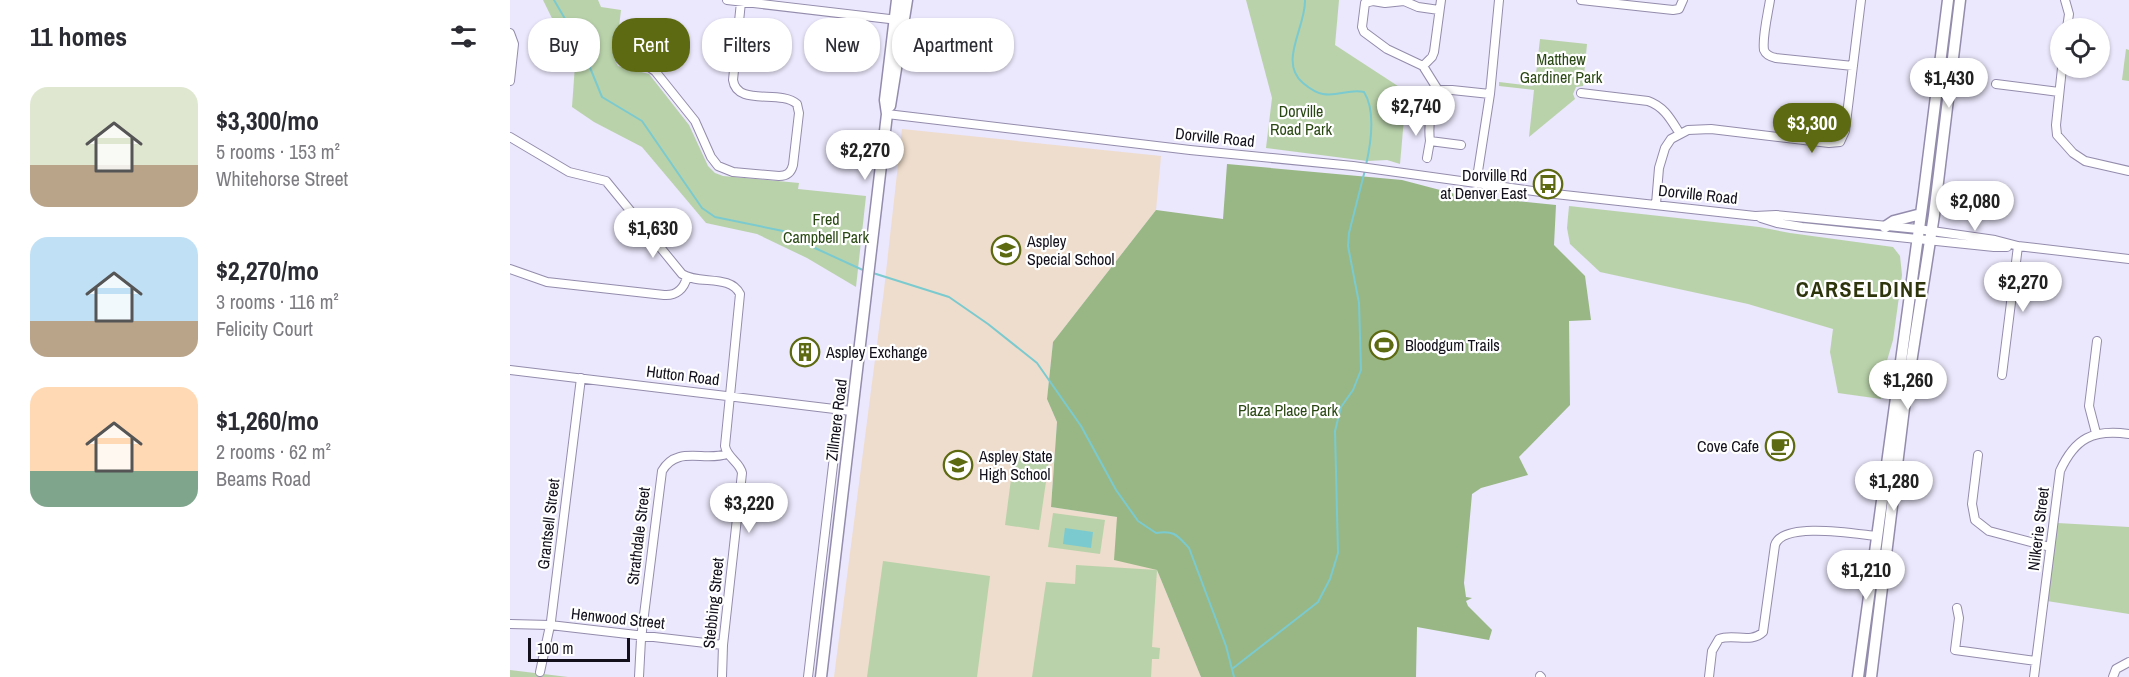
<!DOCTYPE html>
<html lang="en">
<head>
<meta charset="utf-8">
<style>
  :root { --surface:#fff; --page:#f7f7f7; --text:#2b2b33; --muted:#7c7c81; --accent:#5e6a11 }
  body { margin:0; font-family:"Archivo Narrow",sans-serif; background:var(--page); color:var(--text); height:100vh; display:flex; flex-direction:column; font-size:22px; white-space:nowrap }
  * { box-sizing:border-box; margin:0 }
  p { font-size:20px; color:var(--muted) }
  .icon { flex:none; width:33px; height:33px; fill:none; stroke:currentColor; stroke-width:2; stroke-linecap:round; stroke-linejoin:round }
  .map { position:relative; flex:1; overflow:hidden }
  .drawer { display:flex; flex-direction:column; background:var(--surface); width:510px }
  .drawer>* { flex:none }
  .banner { position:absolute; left:18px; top:18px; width:570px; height:54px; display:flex; gap:12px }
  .buttons { position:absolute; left:1540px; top:18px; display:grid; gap:12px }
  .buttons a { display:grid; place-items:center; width:60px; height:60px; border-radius:50%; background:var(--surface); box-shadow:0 2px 4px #0004; font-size:30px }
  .scale { position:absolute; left:18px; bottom:15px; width:102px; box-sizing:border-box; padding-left:6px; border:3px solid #13101c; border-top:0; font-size:16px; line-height:21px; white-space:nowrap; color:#13101c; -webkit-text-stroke:4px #fff; paint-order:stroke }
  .price { position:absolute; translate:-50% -51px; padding:0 14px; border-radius:21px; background:#fff; color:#222; font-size:20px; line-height:39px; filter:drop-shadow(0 2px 3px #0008) }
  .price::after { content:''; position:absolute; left:50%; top:36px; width:18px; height:14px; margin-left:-9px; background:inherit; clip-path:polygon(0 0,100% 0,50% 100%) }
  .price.on { background:var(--accent); color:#fff }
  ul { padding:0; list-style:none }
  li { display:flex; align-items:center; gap:18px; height:150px; padding:0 30px }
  li span { display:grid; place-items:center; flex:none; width:168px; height:120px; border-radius:18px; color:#555 }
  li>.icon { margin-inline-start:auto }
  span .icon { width:72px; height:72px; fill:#fffc; stroke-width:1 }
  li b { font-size:26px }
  h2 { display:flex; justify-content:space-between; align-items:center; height:72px; padding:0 30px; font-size:26px }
  .tag { padding:0 21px; border-radius:24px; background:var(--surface); box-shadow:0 2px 4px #0004; font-size:21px; line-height:54px }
  .tag.on { background:var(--accent); color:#fff }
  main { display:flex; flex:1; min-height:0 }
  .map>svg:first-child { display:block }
  .education { fill:#edc }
  .green { fill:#b9d2aa }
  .forest { fill:#98b785 }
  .water { fill:#7bcacf }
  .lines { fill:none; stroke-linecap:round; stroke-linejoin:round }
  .stream { stroke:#7bcacf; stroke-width:2 }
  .minor-casing { stroke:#948cac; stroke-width:10 }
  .major-casing { stroke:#948cac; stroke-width:13 }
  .minor { stroke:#fff; stroke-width:8 }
  .major { stroke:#fff; stroke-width:10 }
  .labels { text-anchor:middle; stroke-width:4.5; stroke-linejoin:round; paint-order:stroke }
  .park-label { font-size:16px; fill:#2a4813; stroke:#fff }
  .street-label { font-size:16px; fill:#13101c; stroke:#fff }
  .poi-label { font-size:16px; fill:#13101c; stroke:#fff; text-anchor:start }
  .district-label { font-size:22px; font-weight:bold; letter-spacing:1.5px; fill:#2e340c; stroke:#fff }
</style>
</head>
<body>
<main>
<section class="drawer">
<h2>11 homes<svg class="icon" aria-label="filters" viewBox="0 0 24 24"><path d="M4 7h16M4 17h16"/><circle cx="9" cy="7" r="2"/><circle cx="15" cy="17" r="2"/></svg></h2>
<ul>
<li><span style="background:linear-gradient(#dfe7d0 65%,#b9a48a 0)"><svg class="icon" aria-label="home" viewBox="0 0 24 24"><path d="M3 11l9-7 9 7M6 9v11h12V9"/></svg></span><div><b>$3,300/mo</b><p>5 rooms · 153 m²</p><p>Whitehorse Street</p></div></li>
<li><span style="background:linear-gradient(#bfe0f5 70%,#b9a48a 0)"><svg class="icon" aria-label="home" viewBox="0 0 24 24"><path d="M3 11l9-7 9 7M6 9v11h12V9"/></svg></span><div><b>$2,270/mo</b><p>3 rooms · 116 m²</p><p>Felicity Court</p></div></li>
<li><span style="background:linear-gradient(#ffd9b3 70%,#7fa58c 0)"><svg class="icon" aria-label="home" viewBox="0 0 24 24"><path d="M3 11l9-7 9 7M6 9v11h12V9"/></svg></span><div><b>$1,260/mo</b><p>2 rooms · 62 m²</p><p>Beams Road</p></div></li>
</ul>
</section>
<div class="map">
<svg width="1619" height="677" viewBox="0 0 1619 677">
  <rect width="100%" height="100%" fill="#ebe7fc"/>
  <path class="education" d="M392,129L651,156L646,210L543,342L537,399L547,422L541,507L607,517L647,570L691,677H324L374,290Z"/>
  <path class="green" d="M33,0H88L91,7L111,10L105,61L108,66L139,74L179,125L198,166L205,173L213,176L289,183L288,189L356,196L346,287L297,258L247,234L196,223L132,147L84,122L62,107L65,65Z
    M736,0H829L825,45L894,90L896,95L890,164L877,160L857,161L756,148L762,98Z
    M1030,39L1077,44L1073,86L1066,87L1063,94L1065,99L1019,137L1024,90L989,86V82L1022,86L1025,83Z
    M1616,49L1619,50V81L1612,80Z
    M1059,206L1249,227L1280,233L1383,247L1390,256L1392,275L1383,340L1376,364L1371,399L1328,393L1320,352L1323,329L1238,304L1090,272L1060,244L1057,228Z
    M504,456L539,461L529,530L495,525Z
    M543,513L595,520L590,554L538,547Z
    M1547,523L1619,527V614L1537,601Z
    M373,561L480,576L467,677H357Z
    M566,565L647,570L642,647L650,648L649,659H642L641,677H522L536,582L565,584Z
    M0,670L58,677H0Z"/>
  <path class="forest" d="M717,164L892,180L949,195L1046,205L1044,245L1075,276L1081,320L1059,321L1060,405L1009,457L1018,475L971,488L962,494L954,583L956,597L962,598L956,601L958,606L982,630L979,640L907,627L906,677H691L647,570L604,560L607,517L541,507L547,422L537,399L543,342L646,210L713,219Z"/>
  <path class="water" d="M555,528L583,532L581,548L553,544Z"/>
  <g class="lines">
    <path class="stream" d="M44,0L72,48L92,97L132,121L192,208L205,217L273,231L307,249L355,271
      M795,0C796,27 768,62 793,83C799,88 806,93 813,94C828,97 840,88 854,92C866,111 861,143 856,165
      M363,273L439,297L478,324L527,363L571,426L606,490L628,521L646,533C664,530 667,535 679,548L716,646L724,677
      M722,669L808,602L820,579L828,553L825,431L831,407L843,390L851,370L849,303L838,246L839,233L855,170"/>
    <g class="minor-casing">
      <path id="minor" d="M217,0L388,20
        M1071,0L1163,10L1169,9L1173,0
        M1260,0C1258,13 1252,38 1254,50C1256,55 1261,57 1266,58L1343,66
        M1555,0L1559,14L1557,28
        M929,10L908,7L894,1L875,3L863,1L855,3L852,27L854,32L877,49L913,66L928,90H942L980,94
        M0,33L4,44L0,81
        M110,59L136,65L145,71L185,121L201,157L208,166L223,172L269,176C277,176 281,173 283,165L289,113L287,104C270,89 227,107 223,80L231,2
        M913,66L922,57L924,52L931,0
        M1552,68L1546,125L1547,135L1563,153L1575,161L1619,171
        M1486,84L1549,92
        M928,90C921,105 918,125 920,141L951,145
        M1071,93L1138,101C1155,107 1161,120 1170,134
        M377,114L680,150L843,166L1045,194L1245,216L1266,215L1408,229L1485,240L1508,246L1619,259
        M0,137L59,172L96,181L172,274C189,285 220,274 230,294L215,446C217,458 230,462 232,473L213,645L212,677
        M917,158L920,141
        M966,184L980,94L989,0
        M1146,204L1149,168L1155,148L1161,139L1178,130L1201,129L1319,143L1330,142L1335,131L1351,0
        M1251,218L1267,223L1292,227L1484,247H1497
        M0,269L37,282L154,295C166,296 174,289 177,277
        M0,370L341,411
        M1492,375L1508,246
        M1586,433L1579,406L1587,341
        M1468,455L1462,504L1465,520L1479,531L1540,547
        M1447,608L1449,618L1445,650L1526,661
        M0,624L40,625L213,645
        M30,672L41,621L71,378
        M1030,676L1031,677
        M129,677L131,639L152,471C167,445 194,462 217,454
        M298,677L327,431V409
        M1199,677L1202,651L1209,639C1223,633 1241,644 1253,632L1265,545C1273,521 1346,534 1366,536
        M1524,677L1550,471C1565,438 1583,429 1619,434
        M1603,677L1606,669L1619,662"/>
    </g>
    <g class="major-casing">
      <path id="major" d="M380,106L397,0
        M1375,227L1384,221L1411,214
        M311,677L377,114L375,100L387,0
        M1348,677L1414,192L1438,0
        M1361,677L1394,408L1424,215L1450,0"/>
    </g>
    <use href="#minor" class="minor"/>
    <use href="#major" class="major"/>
  </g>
  <defs>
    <g id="bus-ring" transform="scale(1.5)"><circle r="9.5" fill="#fff" stroke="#5e6a11" stroke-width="1.5"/><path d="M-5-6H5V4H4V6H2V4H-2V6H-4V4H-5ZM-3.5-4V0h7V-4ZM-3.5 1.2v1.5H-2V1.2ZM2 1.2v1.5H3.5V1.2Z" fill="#5e6a11"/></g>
    <g id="school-ring" transform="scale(1.5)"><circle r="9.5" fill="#fff" stroke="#5e6a11" stroke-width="1.5"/><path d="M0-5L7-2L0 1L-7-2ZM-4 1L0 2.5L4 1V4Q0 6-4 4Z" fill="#5e6a11"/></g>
    <g id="stadium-ring" transform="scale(1.5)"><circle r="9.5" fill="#fff" stroke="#5e6a11" stroke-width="1.5"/><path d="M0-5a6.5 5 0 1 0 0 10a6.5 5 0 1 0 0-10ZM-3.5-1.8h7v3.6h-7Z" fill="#5e6a11"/></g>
    <g id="building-ring" transform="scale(1.5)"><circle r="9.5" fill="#fff" stroke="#5e6a11" stroke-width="1.5"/><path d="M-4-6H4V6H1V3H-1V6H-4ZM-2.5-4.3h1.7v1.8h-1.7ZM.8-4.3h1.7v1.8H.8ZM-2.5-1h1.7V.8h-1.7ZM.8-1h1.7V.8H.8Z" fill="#5e6a11"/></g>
    <g id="cafe-ring" transform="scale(1.5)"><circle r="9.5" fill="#fff" stroke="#5e6a11" stroke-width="1.5"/><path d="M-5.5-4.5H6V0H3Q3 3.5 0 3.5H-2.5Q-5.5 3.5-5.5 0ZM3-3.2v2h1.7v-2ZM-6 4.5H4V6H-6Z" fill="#5e6a11"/></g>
  </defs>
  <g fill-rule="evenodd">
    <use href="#bus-ring" x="1038" y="184"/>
    <use href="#school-ring" x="496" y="250"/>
    <use href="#stadium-ring" x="874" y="345"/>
    <use href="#building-ring" x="295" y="352"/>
    <use href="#cafe-ring" x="1270" y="446"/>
    <use href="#school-ring" x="448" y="465"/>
  </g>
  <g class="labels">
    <g class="park-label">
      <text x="1051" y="65">Matthew<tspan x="1051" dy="18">Gardiner Park</tspan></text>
      <text x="791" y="117">Dorville<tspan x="791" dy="18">Road Park</tspan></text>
      <text x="316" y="225">Fred<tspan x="316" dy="18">Campbell Park</tspan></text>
      <text x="778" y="416">Plaza Place Park</text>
    </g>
    <g class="street-label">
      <text transform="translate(705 137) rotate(6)" y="6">Dorville Road</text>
      <text transform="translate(1188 194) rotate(6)" y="6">Dorville Road</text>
      <text transform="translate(173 375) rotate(7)" y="6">Hutton Road</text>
      <text transform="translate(326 420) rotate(-83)" y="6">Zillmere Road</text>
      <text transform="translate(38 524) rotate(-83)" y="6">Grantsell Street</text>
      <text transform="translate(1528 529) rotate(-83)" y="6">Nilkerie Street</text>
      <text transform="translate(128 536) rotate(-83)" y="6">Strathdale Street</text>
      <text transform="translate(203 603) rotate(-84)" y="6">Stebbing Street</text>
      <text transform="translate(108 618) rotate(6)" y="6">Henwood Street</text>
    </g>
    <g class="poi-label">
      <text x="1017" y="181" text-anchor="end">Dorville Rd<tspan x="1017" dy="18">at Denver East</tspan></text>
      <text x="517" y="247">Aspley<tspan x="517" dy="18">Special School</tspan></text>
      <text x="895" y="351">Bloodgum Trails</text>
      <text x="316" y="358">Aspley Exchange</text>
      <text x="1249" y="452" text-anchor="end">Cove Cafe</text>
      <text x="469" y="462">Aspley State<tspan x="469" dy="18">High School</tspan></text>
    </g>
    <g class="district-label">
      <text x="1352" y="297">CARSELDINE</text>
    </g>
  </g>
</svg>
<div class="buttons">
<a><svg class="icon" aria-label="locate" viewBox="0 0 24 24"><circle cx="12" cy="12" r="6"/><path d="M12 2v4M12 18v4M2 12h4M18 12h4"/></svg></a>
</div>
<div class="scale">100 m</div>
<b class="price" style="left:1439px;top:109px">$1,430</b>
<b class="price" style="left:906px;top:137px">$2,740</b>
<b class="price on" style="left:1302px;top:154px">$3,300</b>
<b class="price" style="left:355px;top:181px">$2,270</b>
<b class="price" style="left:1465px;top:232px">$2,080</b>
<b class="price" style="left:143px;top:259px">$1,630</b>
<b class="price" style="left:1513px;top:313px">$2,270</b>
<b class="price" style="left:1398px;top:411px">$1,260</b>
<b class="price" style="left:1384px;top:512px">$1,280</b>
<b class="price" style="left:239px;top:534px">$3,220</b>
<b class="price" style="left:1356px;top:601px">$1,210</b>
<div class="banner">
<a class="tag">Buy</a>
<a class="tag on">Rent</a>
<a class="tag">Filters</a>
<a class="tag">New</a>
<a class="tag">Apartment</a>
</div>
</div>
</main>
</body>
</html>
